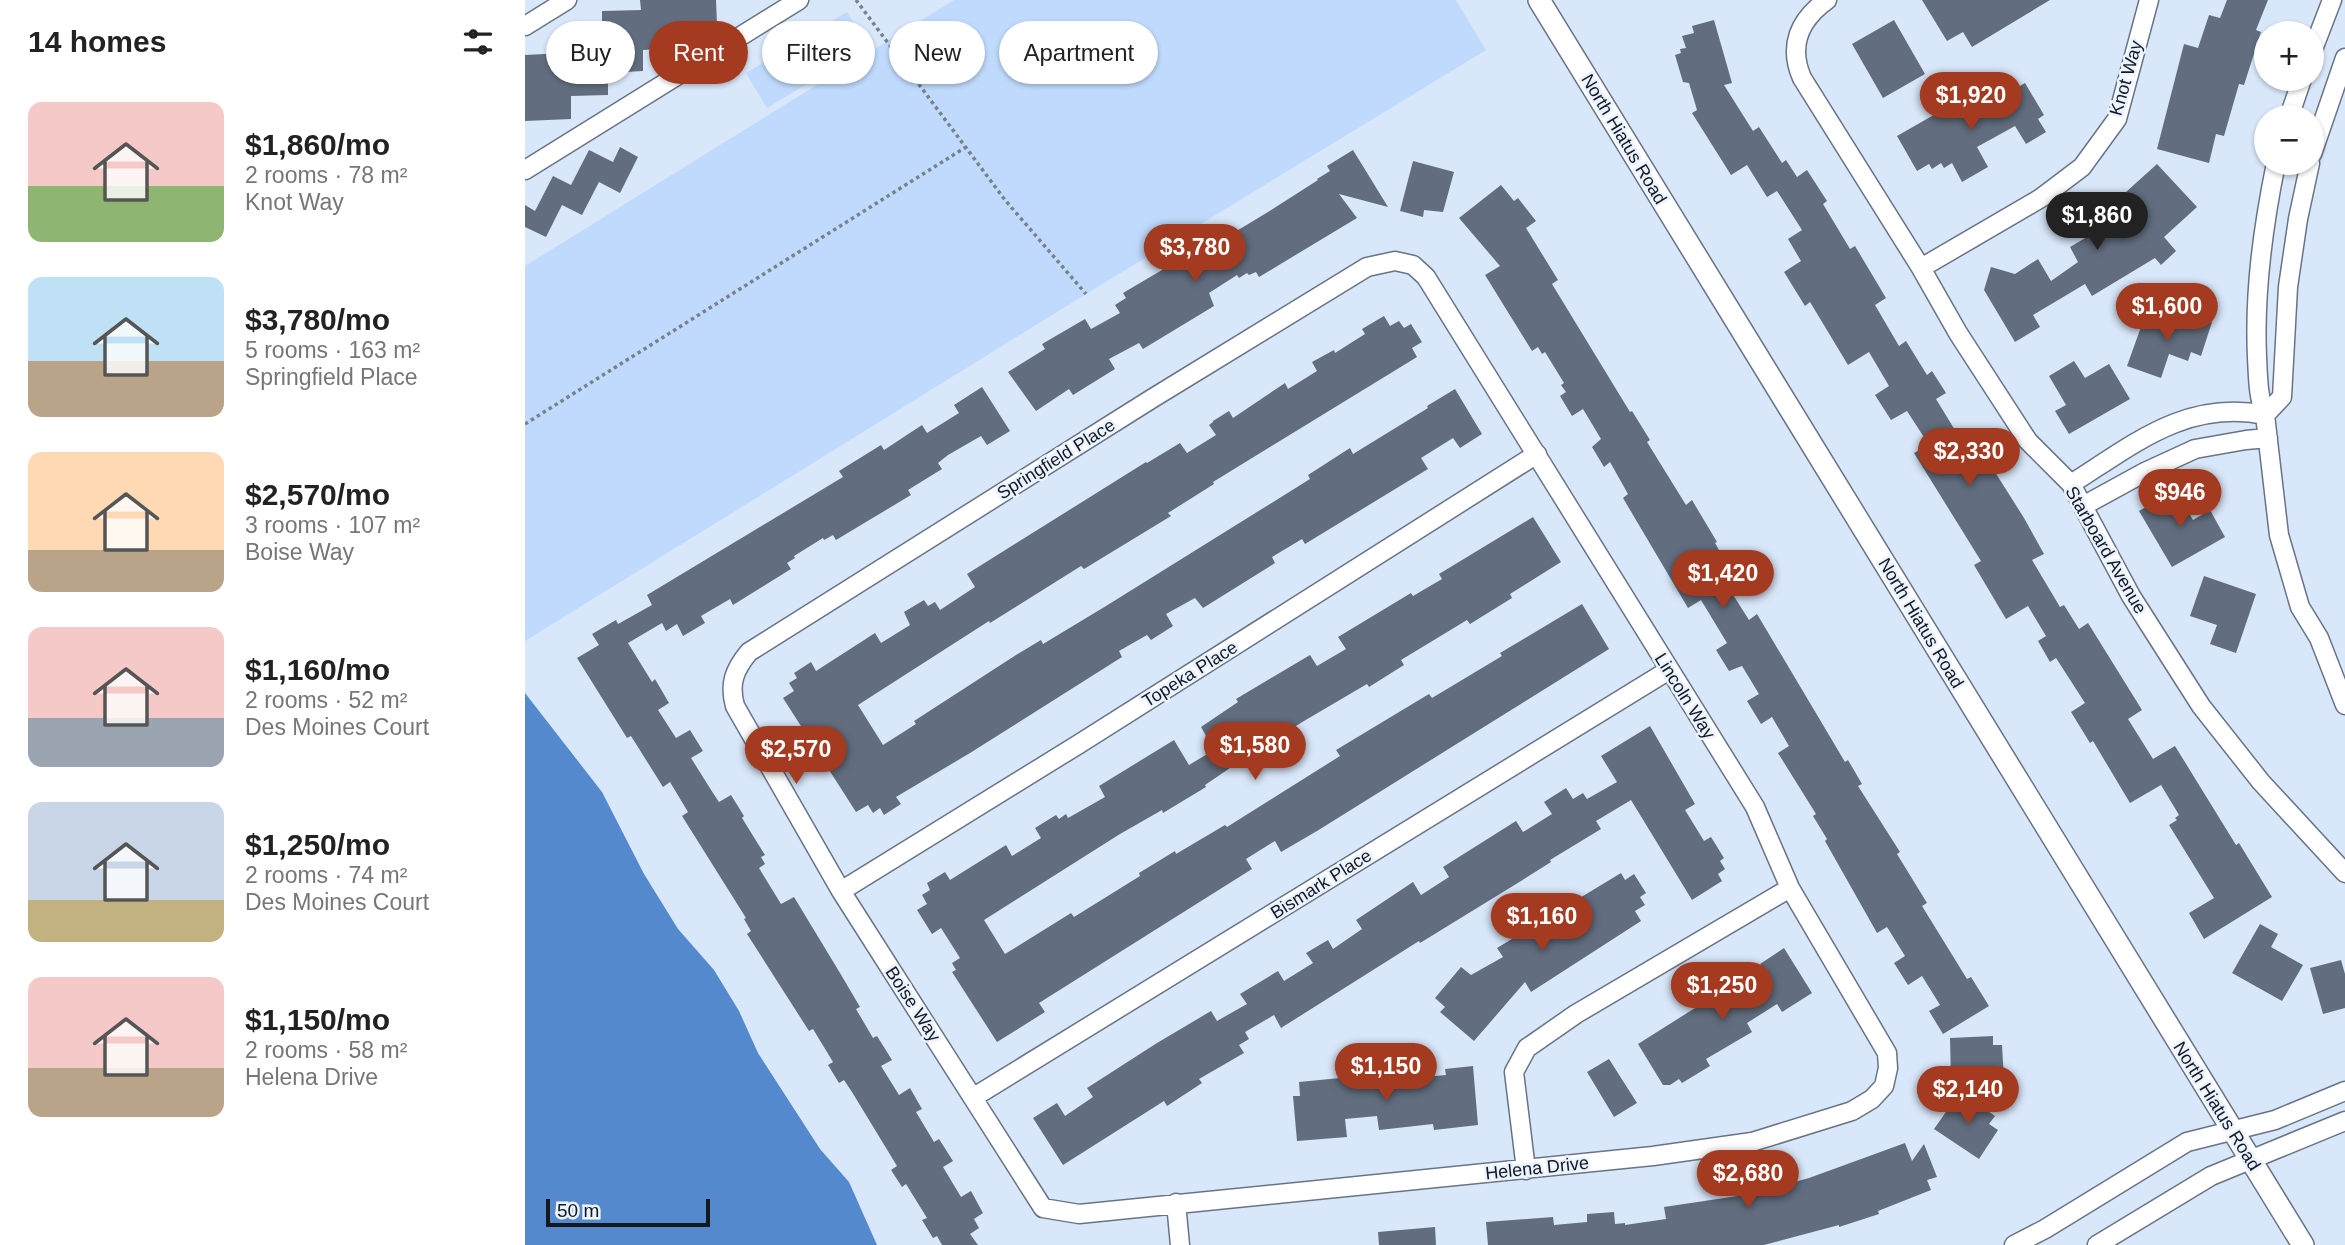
<!DOCTYPE html>
<html lang="en">
<head>
<meta charset="utf-8">
<style>
  :root { --surface:#fff; --page:#f2f2f2; --text:#222; --muted:#767676; --accent:#a43b20 }
  body { margin:0; font-family:Arial,sans-serif; background:var(--page); color:var(--text); height:100vh; display:flex; flex-direction:column; font-size:26px; white-space:nowrap }
  * { box-sizing:border-box; margin:0 }
  p { font-size:23px; color:var(--muted) }
  .icon { flex:none; width:38px; height:38px; fill:none; stroke:currentColor; stroke-width:2; stroke-linecap:round; stroke-linejoin:round }
  .map { position:relative; flex:1; overflow:hidden }
  .side { display:flex; flex-direction:column; background:var(--surface); width:525px }
  .side>* { flex:none }
  .banner { position:absolute; left:21px; top:21px; width:665px; height:63px; display:flex; gap:14px }
  .tools { position:absolute; left:1729px; top:21px; display:grid; gap:14px }
  .tools a { display:grid; place-items:center; width:70px; height:70px; border-radius:50%; background:var(--surface); box-shadow:0 2px 5px #0004; font-size:35px }
  .scale { position:absolute; left:21px; bottom:18px; width:164px; box-sizing:border-box; padding-left:7px; border:4px solid #141920; border-top:0; font-size:19px; line-height:24px; white-space:nowrap; color:#141920; -webkit-text-stroke:5px #eaf3ff; paint-order:stroke }
  .price { position:absolute; translate:-50% -60px; padding:0 16px; border-radius:24px; background:var(--accent); color:#fff; font-size:23px; line-height:46px; filter:drop-shadow(0 2px 4px #0008) }
  .price::after { content:''; position:absolute; left:50%; top:42px; width:21px; height:16px; margin-left:-10px; background:inherit; clip-path:polygon(0 0,100% 0,50% 100%) }
  .price.selected { background:#222; color:#fff }
  ul { padding:0; list-style:none }
  li { display:flex; align-items:center; gap:21px; height:175px; padding:0 28px }
  li span { display:grid; place-items:center; flex:none; width:196px; height:140px; border-radius:14px; color:#555 }
  li>.icon { margin-inline-start:auto }
  span .icon { width:84px; height:84px; fill:#fffc; stroke-width:1 }
  li b { font-size:30px }
  h2 { display:flex; justify-content:space-between; align-items:center; height:84px; padding:0 28px; font-size:30px }
  .tag { padding:0 24px; border-radius:32px; background:var(--surface); box-shadow:0 2px 5px #0004; font-size:24px; line-height:63px }
  .tag.selected { background:var(--accent); color:#fff }
  main { display:flex; flex:1; min-height:0 }
  .map>svg:first-child { display:block }
  .green { fill:#bfdafc }
  .water { fill:#5489cd }
  .building { fill:#626e7f }
  .lines { fill:none; stroke-linecap:round; stroke-linejoin:round }
  .minor-casing { stroke:#687485; stroke-width:21 }
  .tertiary-casing { stroke:#687485; stroke-width:24 }
  .path { stroke:#78828e; stroke-width:3.5; stroke-dasharray:3.5 3.5; stroke-linecap:butt }
  .minor { stroke:#fff; stroke-width:18 }
  .tertiary { stroke:#fff; stroke-width:21 }
  .labels { text-anchor:middle; stroke-width:5; stroke-linejoin:round; paint-order:stroke }
  .street-label { font-size:18px; fill:#141920; stroke:#eaf3ff }
</style>
</head>
<body>
<main>
<section class="side">
<h2>14 homes<svg class="icon" aria-label="filters" viewBox="0 0 24 24"><path d="M4 7h16M4 17h16"/><circle cx="9" cy="7" r="2"/><circle cx="15" cy="17" r="2"/></svg></h2>
<ul>
<li><span style="background:linear-gradient(#f6c9c9 60%,#8fb573 0)"><svg class="icon" aria-label="home" viewBox="0 0 24 24"><path d="M3 11l9-7 9 7M6 9v11h12V9"/></svg></span><div><b>$1,860/mo</b><p>2 rooms · 78 m²</p><p>Knot Way</p></div></li>
<li><span style="background:linear-gradient(#bfe0f5 60%,#b9a48a 0)"><svg class="icon" aria-label="home" viewBox="0 0 24 24"><path d="M3 11l9-7 9 7M6 9v11h12V9"/></svg></span><div><b>$3,780/mo</b><p>5 rooms · 163 m²</p><p>Springfield Place</p></div></li>
<li><span style="background:linear-gradient(#ffd9b3 70%,#b9a48a 0)"><svg class="icon" aria-label="home" viewBox="0 0 24 24"><path d="M3 11l9-7 9 7M6 9v11h12V9"/></svg></span><div><b>$2,570/mo</b><p>3 rooms · 107 m²</p><p>Boise Way</p></div></li>
<li><span style="background:linear-gradient(#f6c9c9 65%,#9aa5b1 0)"><svg class="icon" aria-label="home" viewBox="0 0 24 24"><path d="M3 11l9-7 9 7M6 9v11h12V9"/></svg></span><div><b>$1,160/mo</b><p>2 rooms · 52 m²</p><p>Des Moines Court</p></div></li>
<li><span style="background:linear-gradient(#c9d6e8 70%,#c2b280 0)"><svg class="icon" aria-label="home" viewBox="0 0 24 24"><path d="M3 11l9-7 9 7M6 9v11h12V9"/></svg></span><div><b>$1,250/mo</b><p>2 rooms · 74 m²</p><p>Des Moines Court</p></div></li>
<li><span style="background:linear-gradient(#f6c9c9 65%,#b9a48a 0)"><svg class="icon" aria-label="home" viewBox="0 0 24 24"><path d="M3 11l9-7 9 7M6 9v11h12V9"/></svg></span><div><b>$1,150/mo</b><p>2 rooms · 58 m²</p><p>Helena Drive</p></div></li>
</ul>
</section>
<div class="map">
<svg width="1820" height="1245" viewBox="0 0 1820 1245">
  <rect width="100%" height="100%" fill="#d8e7f9"/>
  <path class="green" d="M429,0H931L961,50L561,294L0,641V266Z
    M322,12L343,47L242,108L221,73Z"/>
  <path class="water" d="M0,693L77,792L119,874L153,929L189,970L214,1011L233,1053L253,1084L295,1149L324,1182L352,1245H0Z"/>
  <path class="building" d="M115,0H191L192,24L155,26L156,48L118,50V71L83,73V95L46,96V119L0,121V55L40,53L39,34L77,32V11L116,10Z
    M1397,0H1525L1447,47L1438,32L1422,41Z
    M1702,0H1743L1731,30L1736,32L1719,85L1714,84L1699,136L1691,134L1684,163L1632,149L1659,44L1673,48L1684,15L1695,18Z
    M1189,20L1207,83L1199,85L1228,131L1234,127L1257,163L1261,160L1272,177L1282,170L1302,201L1298,204L1325,249L1330,246L1361,298L1350,305L1374,346L1381,341L1402,375L1407,371L1421,393L1411,399L1436,440L1446,434L1499,518L1519,554L1507,560L1535,607L1539,605L1554,629L1563,623L1617,710L1603,719L1628,759L1650,746L1711,845L1714,843L1747,897L1679,939L1664,913L1689,898L1644,825L1652,820L1650,818L1654,815L1636,785L1605,803L1568,741L1565,743L1546,712L1560,703L1531,658L1525,662L1513,641L1521,636L1503,606L1481,619L1449,565L1456,561L1389,453L1404,445L1382,411L1366,420L1350,395L1364,386L1344,352L1323,365L1285,302L1280,306L1259,272L1276,261L1263,239L1277,230L1252,191L1242,197L1222,165L1206,175L1167,113L1172,110L1164,83L1158,82L1150,55L1156,53L1155,49L1161,48L1157,36L1169,33L1167,26Z
    M1369,20L1400,74L1358,98L1327,44Z
    M1500,83L1519,115L1513,119L1521,132L1501,144L1490,126L1452,147L1463,167L1437,182L1427,163L1419,168L1416,163L1407,169L1404,164L1392,171L1372,136L1428,104L1431,110L1454,96L1460,106Z
    M95,147L113,157L95,193L74,182L57,215L37,205L21,237L0,227V205L10,211L28,176L46,185L64,150L88,162Z
    M828,150L863,207L814,194L832,218L734,277L731,272L724,275L722,273L714,278L712,275L684,293L689,306L618,349L614,343L584,359L590,369L548,395L544,389L511,411L483,372L520,349L517,344L560,319L566,329L595,313L590,305L601,298L598,293L654,260L657,264L743,212L793,180L792,179L805,171L802,166Z
    M888,161L929,172L918,212L899,210L898,217L875,211Z
    M1632,164L1672,207L1639,237L1651,251L1636,265L1630,258L1567,296L1560,284L1508,315L1515,327L1490,342L1459,290L1466,267L1490,274L1513,259L1526,281L1553,262L1545,247L1562,237L1555,226L1580,211Z
    M976,185L989,201L993,198L1011,221L1001,228L1033,280L1027,284L1105,412L1107,411L1125,440L1122,442L1161,505L1167,500L1192,542L1190,543L1214,585L1205,590L1224,620L1232,614L1320,762L1323,760L1337,784L1333,786L1375,852L1372,854L1402,903L1397,906L1442,979L1446,977L1464,1006L1418,1034L1404,1011L1415,1005L1397,976L1383,985L1369,963L1380,956L1362,927L1352,933L1300,841L1302,839L1288,816L1291,814L1253,753L1264,746L1247,717L1236,724L1222,701L1234,694L1217,666L1204,671L1191,650L1202,643L1176,600L1163,608L1098,498L1103,494L1085,462L1079,467L1067,447L1076,439L1058,409L1047,416L1035,396L1041,392L1036,385L1039,383L1020,352L1017,354L1013,347L1007,351L960,275L975,266L934,218Z
    M1621,313L1666,328L1670,317L1687,322L1676,356L1666,352L1663,361L1644,354L1636,378L1602,366Z
    M859,316L865,326L874,321L879,328L886,324L897,342L887,348L892,357L688,482L689,484L643,513L646,516L559,569L556,566L465,623L464,621L333,705L358,745L391,724L389,721L491,655L516,640L518,644L581,606L785,479L783,475L825,448L828,454L903,408L902,406L930,389L957,434L935,448L928,438L896,458L903,469L780,544L777,539L747,557L750,563L678,608L670,598L641,614L648,626L626,640L622,635L594,651L597,657L445,753L371,797L376,804L359,815L355,808L348,813L343,805L331,812L258,698L269,691L264,683L272,678L269,673L286,662L291,671L350,633L356,643L385,625L379,612L399,600L403,606L410,602L415,610L450,587L442,574L621,462L622,463L655,443L662,453L691,435L684,425L688,422V421L704,411L708,418L760,383L763,389L792,371L787,362L809,350L810,353L840,334L837,329Z
    M1549,361L1560,378L1584,364L1605,399L1544,434L1530,411L1541,405L1524,376Z
    M457,387L485,431L462,445L456,436L423,455L413,463L417,469L383,490L386,495L311,540L308,535L299,540L298,538L269,556L270,558L262,563L266,569L208,605L205,599L176,616L180,623L158,636L152,624L141,631L137,623L103,643L127,682L130,679L144,703L133,710L151,738L165,730L178,751L166,758L188,793L194,802L206,795L219,816L217,818L240,855L236,857L240,864L234,868L256,904L269,897L315,973L335,1007L331,1009L348,1038L352,1036L367,1060L356,1066L374,1095L385,1088L397,1109L391,1112L409,1142L414,1139L428,1161L418,1167L436,1197L446,1191L458,1213L449,1219L454,1228L445,1234L453,1245H417L412,1236L408,1238L397,1220L402,1218L381,1184L377,1187L366,1170L372,1166L327,1092L319,1080L314,1083L303,1065L308,1062L288,1029L284,1031L222,934L226,931L219,919L221,918L157,816L163,812L145,782L138,787L106,736L102,738L52,658L74,645L67,634L91,620L93,624L127,605L122,595L318,477L314,471L356,445L359,450L397,425L402,433L434,413L429,405Z
    M1650,490L1668,520L1685,510L1700,537L1647,567L1614,511Z
    M1008,517L1036,562L985,594L987,598L945,624L942,620L876,660L879,665L844,687L842,684L779,721L727,753L680,785L681,787L638,813L637,810L595,834L459,920L480,954L546,913L549,917L615,876L614,873L650,851L651,854L700,825L702,827L815,756L811,750L904,694L907,698L977,656L975,653L1057,604L1084,649L792,831L756,852L750,841L721,859L727,869L514,1003L520,1012L472,1042L427,972L431,970L427,963L435,958L416,928L407,934L392,910L402,904L397,895L405,890L402,883L420,872L425,880L481,845L487,856L516,838L510,828L531,815L534,819L541,814L543,818L580,797L574,786L649,740L664,765L689,750L676,727L713,702L711,699L785,655L792,666L821,649L813,637L886,593L888,596L917,579L914,574Z
    M1679,576L1731,594L1711,653L1685,644L1692,625L1665,616Z
    M1125,726L1170,804L1160,810L1179,841L1186,837L1199,858L1195,861L1200,869L1193,874L1197,881L1167,900L1106,800L1071,821L1076,829L1025,860L1026,862L996,881L895,943L894,941L756,1028L749,1015L720,1032L724,1039L714,1045L719,1053L674,1079L677,1083L642,1106L639,1101L538,1165L508,1118L532,1103L540,1116L568,1097L562,1088L632,1043L686,1011L692,1021L722,1004L715,994L753,971L759,981L788,963L781,953L803,940L808,949L837,929L831,920L888,882L896,895L924,877L918,867L991,821L998,832L1027,814L1019,802L1041,788L1048,799L1058,793L1062,799L1092,782L1076,756Z
    M1096,873L1100,880L1109,874L1121,893L1115,897L1120,905L1110,911L1116,921L1006,992L1000,982L949,1041L915,1012L920,1007L910,998L936,967L946,975L978,957L972,948Z
    M1735,924L1753,934L1746,947L1778,965L1757,1001L1707,973Z
    M1259,948L1287,993L1257,1012L1252,1004L1222,1023L1227,1032L1181,1059L1185,1066L1157,1083L1154,1079L1145,1085H1138L1113,1044L1170,1008L1169,1006L1192,991L1199,1001L1242,974L1235,964Z
    M1816,960L1820,974V1008L1798,1014L1785,968Z
    M1468,1036V1045H1477L1479,1079L1426,1081L1425,1038Z
    M1084,1059L1112,1103L1089,1117L1062,1072Z
    M948,1066L953,1125L909,1130L908,1124L854,1130L852,1116L820,1119L822,1137L772,1141L768,1096H775L774,1082L877,1072L878,1079L921,1075L920,1069Z
    M1435,1092L1470,1116L1464,1124L1473,1130L1454,1159L1409,1129Z
    M1380,1143L1387,1161L1399,1144L1412,1177L1402,1180L1406,1190L1353,1211L1354,1214L1314,1227V1225L1239,1245H963L961,1222L1028,1217L1029,1225L1062,1222V1214L1089,1212L1090,1224L1100,1223V1225L1141,1219L1139,1207L1226,1194L1284,1178Z
    M910,1227L911,1245H854L853,1232Z"/>
  <g class="lines">
    <g class="minor-casing">
      <path id="minor" d="M1302,0C1274,20 1263,46 1277,78L1396,268L1433,333L1503,441L1546,484L1606,596L1676,706L1736,782L1820,873
        M0,26L42,0
        M1787,52L1807,0
        M1764,117L1777,79
        M1787,154L1820,58
        M1751,163C1738,227 1729,291 1732,357C1733,377 1733,396 1740,415L1754,535L1775,607L1794,638L1820,705
        M0,170L274,0
        M870,261L888,265L901,277L1230,807L1265,888L1362,1053L1363,1068L1359,1086L1347,1099L1327,1111L1227,1142L1128,1156L554,1214L518,1208L316,891L210,706C204,684 209,670 224,652L628,398L842,267Z
        M1396,268L1516,198L1557,167L1592,119L1624,0
        M1740,415L1757,397L1763,287L1773,219L1785,163
        M1546,484C1608,445 1661,399 1740,415
        M1558,506L1620,472L1670,449L1721,440L1743,438
        M316,891L554,744L1012,454
        M449,1097L1144,670
        M1001,1170L989,1072L1002,1048L1051,1014L1265,888
        M651,1203L655,1245
        M1489,1245L1520,1229L1662,1142L1750,1120L1820,1091
        M1572,1245L1686,1176L1820,1121"/>
    </g>
    <g class="tertiary-casing">
      <path id="tertiary" d="M1014,0L1778,1245"/>
    </g>
    <path class="path" d="M331,0L480,200L561,294
      M0,424L441,147"/>
    <use href="#minor" class="minor"/>
    <use href="#tertiary" class="tertiary"/>
  </g>
  <g class="labels">
    <g class="street-label">
      <text transform="translate(1601 78) rotate(-74)" y="6">Knot Way</text>
      <text transform="translate(1099 139) rotate(59)" y="6">North Hiatus Road</text>
      <text transform="translate(531 459) rotate(-32)" y="6">Springfield Place</text>
      <text transform="translate(1581 550) rotate(60)" y="6">Starboard Avenue</text>
      <text transform="translate(1396 623) rotate(59)" y="6">North Hiatus Road</text>
      <text transform="translate(665 674) rotate(-32)" y="6">Topeka Place</text>
      <text transform="translate(1160 696) rotate(58)" y="6">Lincoln Way</text>
      <text transform="translate(796 884) rotate(-32)" y="6">Bismark Place</text>
      <text transform="translate(388 1004) rotate(57)" y="6">Boise Way</text>
      <text transform="translate(1692 1106) rotate(58)" y="6">North Hiatus Road</text>
      <text transform="translate(1012 1168) rotate(-6)" y="6">Helena Drive</text>
    </g>
  </g>
</svg>
<div class="tools">
<a>+</a>
<a>−</a>
</div>
<div class="scale">50 m</div>
<b class="price" style="left:1446px;top:132px">$1,920</b>
<b class="price selected" style="left:1572px;top:252px">$1,860</b>
<b class="price" style="left:670px;top:284px">$3,780</b>
<b class="price" style="left:1642px;top:343px">$1,600</b>
<b class="price" style="left:1444px;top:488px">$2,330</b>
<b class="price" style="left:1655px;top:529px">$946</b>
<b class="price" style="left:1198px;top:610px">$1,420</b>
<b class="price" style="left:730px;top:782px">$1,580</b>
<b class="price" style="left:271px;top:786px">$2,570</b>
<b class="price" style="left:1017px;top:953px">$1,160</b>
<b class="price" style="left:1197px;top:1022px">$1,250</b>
<b class="price" style="left:861px;top:1103px">$1,150</b>
<b class="price" style="left:1443px;top:1126px">$2,140</b>
<b class="price" style="left:1223px;top:1210px">$2,680</b>
<div class="banner">
<a class="tag">Buy</a>
<a class="tag selected">Rent</a>
<a class="tag">Filters</a>
<a class="tag">New</a>
<a class="tag">Apartment</a>
</div>
</div>
</main>
</body>
</html>
